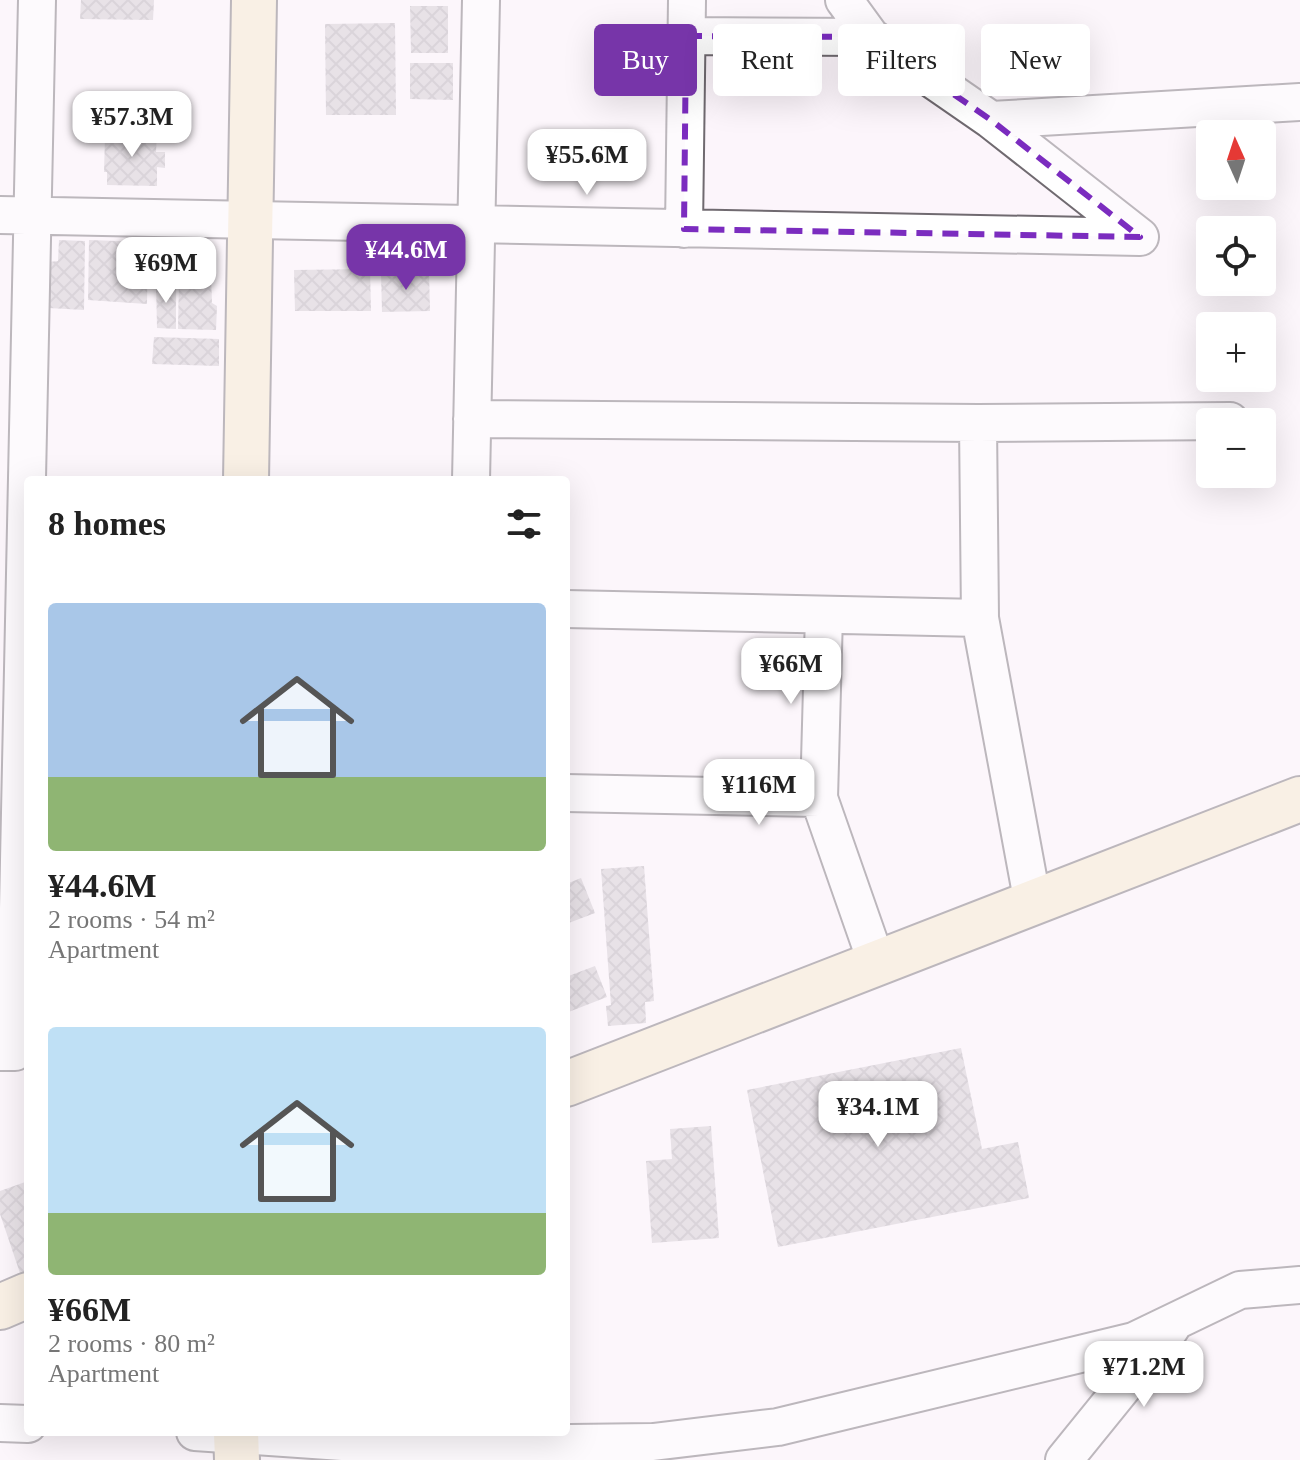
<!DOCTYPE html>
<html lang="en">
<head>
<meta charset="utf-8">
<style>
  :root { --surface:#fff; --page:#f2f2f2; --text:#222; --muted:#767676; --accent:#7735a9 }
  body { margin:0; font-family:"Times New Roman",serif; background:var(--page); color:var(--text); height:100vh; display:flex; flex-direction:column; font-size:30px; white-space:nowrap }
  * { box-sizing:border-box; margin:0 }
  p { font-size:26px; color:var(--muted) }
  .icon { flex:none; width:44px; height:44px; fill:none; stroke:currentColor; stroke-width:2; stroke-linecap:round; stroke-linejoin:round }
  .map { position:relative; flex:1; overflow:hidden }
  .details { position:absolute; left:24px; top:476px; width:546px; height:960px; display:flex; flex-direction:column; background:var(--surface); border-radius:8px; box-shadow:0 8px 32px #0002 }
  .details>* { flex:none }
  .guide { position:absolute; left:594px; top:24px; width:586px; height:72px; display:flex; gap:16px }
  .needle { width:52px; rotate:357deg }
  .fabs { position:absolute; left:1196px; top:120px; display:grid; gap:16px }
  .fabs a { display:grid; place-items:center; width:80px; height:80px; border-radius:8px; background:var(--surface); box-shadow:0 8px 32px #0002; font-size:40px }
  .price { position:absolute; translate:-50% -68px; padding:0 18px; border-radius:16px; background:#fff; color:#222; font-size:26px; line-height:52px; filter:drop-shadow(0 2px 4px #0008) }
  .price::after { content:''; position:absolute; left:50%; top:48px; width:24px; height:18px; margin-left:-12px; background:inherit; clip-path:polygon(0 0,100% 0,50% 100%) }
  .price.active { background:var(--accent); color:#fff }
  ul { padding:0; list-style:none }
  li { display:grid; align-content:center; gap:16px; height:424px; padding:0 24px }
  li span { display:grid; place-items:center; height:248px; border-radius:8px; color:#555 }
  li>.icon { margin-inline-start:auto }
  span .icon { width:144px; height:144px; fill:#fffc; stroke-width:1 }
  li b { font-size:34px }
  h2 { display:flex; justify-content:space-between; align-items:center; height:96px; padding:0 24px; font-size:34px }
  .chip { padding:0 28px; border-radius:8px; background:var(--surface); box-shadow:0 8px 32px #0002; font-size:28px; line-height:72px }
  .chip.active { background:var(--accent); color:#fff }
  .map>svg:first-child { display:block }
  .building { fill:url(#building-cross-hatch) }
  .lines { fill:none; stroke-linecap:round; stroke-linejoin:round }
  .street-casing { stroke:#706a70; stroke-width:40 }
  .secondary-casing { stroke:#706a70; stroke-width:48 }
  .street { stroke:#fff; stroke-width:36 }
  .secondary { stroke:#f5e9ca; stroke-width:44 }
  .marked { fill:none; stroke:#7b2cbf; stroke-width:6; stroke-dasharray:16 10; stroke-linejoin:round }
</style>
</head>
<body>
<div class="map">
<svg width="1300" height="1460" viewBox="0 0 1300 1460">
  <defs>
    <pattern id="building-cross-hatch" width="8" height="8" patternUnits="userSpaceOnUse" patternTransform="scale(2)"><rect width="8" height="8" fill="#d0c9cf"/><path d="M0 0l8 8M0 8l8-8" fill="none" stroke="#b2acb1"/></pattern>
  </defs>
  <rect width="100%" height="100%" fill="#fcf5fb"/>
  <path class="building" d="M81,0H154L153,20L80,19Z
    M410,6H448V53H411Z
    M395,23L396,115H326L325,24Z
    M410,63H453V100L410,99Z
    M79,113H104L103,121H81Z
    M111,132L157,133L156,152H165V168L157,167V186L107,185V172H104L105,136L110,137Z
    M59,240L85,241L84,310L49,308V262L58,261Z
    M89,240L148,242L147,304L88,300Z
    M370,269L371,311H295L294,270Z
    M429,271L430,311L382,312L381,272Z
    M179,274L211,275L212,303L217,306L216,330L178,329Z
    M156,281H176V329L157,328Z
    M154,337L219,339V366L152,364Z
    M644,866L654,1001L645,1002L646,1023L608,1026L606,1006L611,1005L601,869Z
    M581,878L595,913L566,924V884Z
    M595,966L607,997L566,1013V977Z
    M961,1048L982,1149L1018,1142L1029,1198L778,1247L747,1090Z
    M711,1126L719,1238L652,1243L646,1161L672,1159L670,1129Z
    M28,1181V1273L21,1276L0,1214V1191Z"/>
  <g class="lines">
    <g class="street-casing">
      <path id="street" d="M844,0L871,37L991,120L1140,237
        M686,36L871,37
        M991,120L1300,102
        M0,215L1140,237
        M684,229L687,0
        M472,419L978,423L1230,421
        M978,423L980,618L1033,904
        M471,480L481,0
        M566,609L980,618
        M566,793L819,798L877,964
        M819,798L824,615
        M0,1052H15L37,0
        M0,1423L28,1424
        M195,1432L386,1445L653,1442L778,1427L1134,1341L1240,1290L1300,1285
        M1064,1460L1171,1328"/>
    </g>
    <g class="secondary-casing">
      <path id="secondary" d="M246,480L254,0
        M566,1084L1300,799
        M0,1307L28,1295
        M236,1432L237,1460"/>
    </g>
    <use href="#street" class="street"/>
    <use href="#secondary" class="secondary"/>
  </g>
  <path d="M0 0H1300V1460H0ZM686,36L871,37L991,120L1140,237L684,229Z" fill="#fcf5fb" fill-opacity=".55" fill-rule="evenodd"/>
  <path class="marked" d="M686,36L871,37L991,120L1140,237L684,229Z"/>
</svg>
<div class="fabs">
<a><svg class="needle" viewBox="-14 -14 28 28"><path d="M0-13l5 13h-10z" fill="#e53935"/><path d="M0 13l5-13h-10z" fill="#767676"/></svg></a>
<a><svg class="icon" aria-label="locate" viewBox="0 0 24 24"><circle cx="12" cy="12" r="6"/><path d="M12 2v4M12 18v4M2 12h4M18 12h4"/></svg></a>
<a>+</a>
<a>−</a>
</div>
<b class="price" style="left:132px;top:159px">¥57.3M</b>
<b class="price" style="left:587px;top:197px">¥55.6M</b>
<b class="price active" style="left:406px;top:292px">¥44.6M</b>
<b class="price" style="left:166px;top:305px">¥69M</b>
<b class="price" style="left:791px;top:706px">¥66M</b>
<b class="price" style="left:759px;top:827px">¥116M</b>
<b class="price" style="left:878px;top:1149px">¥34.1M</b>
<b class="price" style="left:1144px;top:1409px">¥71.2M</b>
<div class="guide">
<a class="chip active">Buy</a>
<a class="chip">Rent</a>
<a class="chip">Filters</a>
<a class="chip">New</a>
</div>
<section class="details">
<h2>8 homes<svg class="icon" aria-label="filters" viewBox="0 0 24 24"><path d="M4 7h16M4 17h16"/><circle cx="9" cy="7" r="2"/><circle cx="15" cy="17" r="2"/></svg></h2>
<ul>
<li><span style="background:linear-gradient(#a9c7e8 70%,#8fb573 0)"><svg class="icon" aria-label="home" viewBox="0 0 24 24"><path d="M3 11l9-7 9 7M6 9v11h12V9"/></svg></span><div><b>¥44.6M</b><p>2 rooms · 54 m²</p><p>Apartment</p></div></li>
<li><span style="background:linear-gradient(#bfe0f5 75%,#8fb573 0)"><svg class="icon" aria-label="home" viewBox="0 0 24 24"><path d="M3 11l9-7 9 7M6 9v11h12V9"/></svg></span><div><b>¥66M</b><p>2 rooms · 80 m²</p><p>Apartment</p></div></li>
</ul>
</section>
</div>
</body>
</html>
